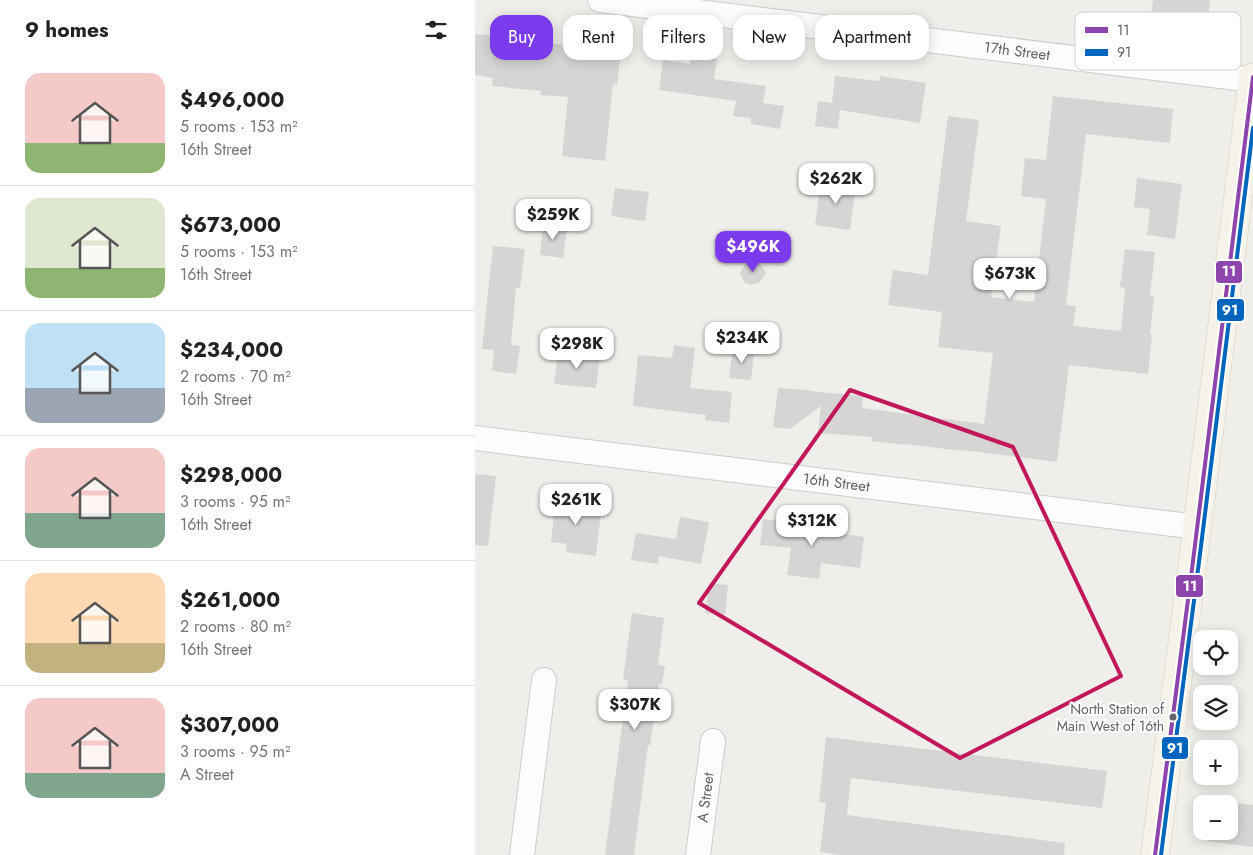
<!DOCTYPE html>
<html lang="en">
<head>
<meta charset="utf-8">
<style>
  :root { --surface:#fff; --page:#f2f2f2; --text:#222; --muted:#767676; --line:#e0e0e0; --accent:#7c3aed }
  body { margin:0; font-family:Jost,sans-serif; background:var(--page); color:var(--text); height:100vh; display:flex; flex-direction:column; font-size:19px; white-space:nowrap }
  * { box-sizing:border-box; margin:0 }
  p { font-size:16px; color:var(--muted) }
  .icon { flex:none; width:28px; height:28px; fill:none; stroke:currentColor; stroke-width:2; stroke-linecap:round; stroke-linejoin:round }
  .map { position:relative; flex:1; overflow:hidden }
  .sheet { display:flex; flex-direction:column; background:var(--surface); width:475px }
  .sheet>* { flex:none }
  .hud { position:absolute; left:15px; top:15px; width:475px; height:45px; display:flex; gap:10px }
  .buttons { position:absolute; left:718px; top:630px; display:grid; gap:10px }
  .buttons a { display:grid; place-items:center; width:45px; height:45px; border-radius:10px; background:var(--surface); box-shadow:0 2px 12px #0003; font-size:25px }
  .price { position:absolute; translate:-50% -42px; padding:0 11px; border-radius:10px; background:#fff; color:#222; font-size:16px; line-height:32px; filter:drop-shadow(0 1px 2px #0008) }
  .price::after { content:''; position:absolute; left:50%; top:30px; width:15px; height:11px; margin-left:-8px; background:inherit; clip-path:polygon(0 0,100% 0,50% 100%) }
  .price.active { background:var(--accent); color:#fff }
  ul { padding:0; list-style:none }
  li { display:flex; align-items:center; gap:15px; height:125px; padding:0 25px }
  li+li { border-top:1px solid var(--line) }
  li span { display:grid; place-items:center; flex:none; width:140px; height:100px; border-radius:15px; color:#555 }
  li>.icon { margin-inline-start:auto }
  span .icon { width:60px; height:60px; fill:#fffc; stroke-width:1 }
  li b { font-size:21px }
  h2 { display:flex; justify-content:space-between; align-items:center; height:60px; padding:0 25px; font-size:21px }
  .tag { padding:0 18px; border-radius:15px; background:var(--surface); box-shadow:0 2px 12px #0003; font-size:18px; line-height:45px }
  .tag.active { background:var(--accent); color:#fff }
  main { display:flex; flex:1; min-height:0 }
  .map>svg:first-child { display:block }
  .building { fill:#d6d5d3 }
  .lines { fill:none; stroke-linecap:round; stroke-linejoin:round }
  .minor-casing { stroke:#cbcccc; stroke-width:26 }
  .major-casing { stroke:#d7ceb8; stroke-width:29 }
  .minor { stroke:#fdfcfc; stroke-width:24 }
  .major { stroke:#f4f2e9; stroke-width:28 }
  .bus-1-casing { stroke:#fff; stroke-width:8 }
  .bus-2-casing { stroke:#fff; stroke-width:8 }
  .bus-1 { stroke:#8e44ad; stroke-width:4 }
  .bus-2 { stroke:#0065bd; stroke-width:4 }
  .marked { fill:none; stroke:#c2185b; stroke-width:4; stroke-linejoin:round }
  .bus-dot { fill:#5f6368; stroke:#fff; stroke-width:2 }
  .labels { text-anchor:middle; stroke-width:4; stroke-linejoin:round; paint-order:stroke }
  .bus-label { font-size:14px; fill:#5f6368; stroke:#fff; text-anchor:end }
  .street-label { font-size:15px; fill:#5f6368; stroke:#fff }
  .key { fill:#fff; stroke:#cfd0d2; stroke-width:1 }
  .key-label { font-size:14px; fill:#5f6368 }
  .line-badge { stroke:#fff; stroke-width:2 }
  .badge-label { font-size:14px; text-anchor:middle; font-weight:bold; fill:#fff }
</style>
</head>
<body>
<main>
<section class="sheet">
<h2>9 homes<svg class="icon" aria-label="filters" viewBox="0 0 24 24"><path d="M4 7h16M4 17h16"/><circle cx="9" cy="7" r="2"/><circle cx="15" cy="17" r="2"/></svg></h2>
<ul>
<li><span style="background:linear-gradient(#f6c9c9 70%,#8fb573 0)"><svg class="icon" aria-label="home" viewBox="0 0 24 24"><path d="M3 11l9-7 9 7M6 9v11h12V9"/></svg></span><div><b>$496,000</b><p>5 rooms · 153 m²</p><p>16th Street</p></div></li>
<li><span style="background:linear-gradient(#dfe7d0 70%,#8fb573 0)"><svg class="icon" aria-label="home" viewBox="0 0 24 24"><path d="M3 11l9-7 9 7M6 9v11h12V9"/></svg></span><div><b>$673,000</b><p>5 rooms · 153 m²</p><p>16th Street</p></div></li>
<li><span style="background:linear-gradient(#bfe0f5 65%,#9aa5b1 0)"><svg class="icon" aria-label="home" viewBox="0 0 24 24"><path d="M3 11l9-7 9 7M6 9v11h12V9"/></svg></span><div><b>$234,000</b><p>2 rooms · 70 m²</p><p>16th Street</p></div></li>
<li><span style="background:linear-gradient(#f6c9c9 65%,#7fa58c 0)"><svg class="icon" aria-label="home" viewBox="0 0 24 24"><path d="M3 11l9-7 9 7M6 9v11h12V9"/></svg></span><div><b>$298,000</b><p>3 rooms · 95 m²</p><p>16th Street</p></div></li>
<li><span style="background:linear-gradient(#ffd9b3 70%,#c2b280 0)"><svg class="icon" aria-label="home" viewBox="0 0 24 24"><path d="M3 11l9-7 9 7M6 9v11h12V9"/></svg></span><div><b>$261,000</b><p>2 rooms · 80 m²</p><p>16th Street</p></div></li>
<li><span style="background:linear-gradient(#f6c9c9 75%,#7fa58c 0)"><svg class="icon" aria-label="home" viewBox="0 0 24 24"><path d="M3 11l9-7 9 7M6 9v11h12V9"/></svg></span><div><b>$307,000</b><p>3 rooms · 95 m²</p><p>A Street</p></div></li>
</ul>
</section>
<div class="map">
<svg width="778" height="855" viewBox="0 0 778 855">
  <rect width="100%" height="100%" fill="#efeeea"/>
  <path class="building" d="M678,0H735L730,54L683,49L685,33L674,32Z
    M0,34L74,42L73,43L146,51L142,85L138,84L130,161L87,156L93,97L65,95L66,91L17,86L18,78L0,75Z
    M216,55L242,59L239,79L291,86L288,103L309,106L305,129L276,124V118L258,116L261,101L184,90L188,60L215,64Z
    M360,76L404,81L405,76L451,83L445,123L365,110L363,129L340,126L343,101L357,103Z
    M578,96L698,109L695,143L611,134L591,305L601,306L598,326L646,331L650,288L645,287L650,249L680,252L675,295L679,296L675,334L677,335L673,374L594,365L582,462L487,450V451L431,444V445L396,441L397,437L343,433L346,406L315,429L298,427L303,388L334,390V391L388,396L387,408L509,424L518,353L463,347L467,312L413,305L418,270L453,275L473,116L504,120L491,221L526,226L516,297L559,302L571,199L546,196L550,158L571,160Z
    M662,178L707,184L700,239L672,235L675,209L659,207Z
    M346,181L381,185L375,230L340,225Z
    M140,188L174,192L170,221L136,216Z
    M68,224L92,227L88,258L65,255Z
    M18,246L50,249L45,288L41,287L36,345L45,346L41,374L17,371L19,350L7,349Z
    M282,262L287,266L291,273L285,282L276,285L269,282L265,273L271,263Z
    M199,345L220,348L215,388L257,392L254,423L230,420L231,415L222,414L158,406L163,355L197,358Z
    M258,348L279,351L276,380L254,378Z
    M83,352L125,356L121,388L79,384Z
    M0,474L21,476L13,546L0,545Z
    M81,497L111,500L110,510L126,512L121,556L91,552L92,544L76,542Z
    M205,517L234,522L226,564L184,556L183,564L156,560L161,533L201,539Z
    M288,519L310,522V524L356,530V532L389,537L385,568L346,563L344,579L312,575L316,548L285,545Z
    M234,583L253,585L250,615L230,613Z
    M157,613L189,618L183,665L190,666L187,685L184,684L175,745H173L159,855H130L153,680L148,679Z
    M351,737L632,771L627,808L376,778L372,815L590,843L589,855H366L345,852L351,803L344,802Z
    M737,800L778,805V847L732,841L733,831H754V804H736Z"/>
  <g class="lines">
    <g class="minor-casing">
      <g id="minor">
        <path id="s1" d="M125,0L778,80"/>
        <path id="s2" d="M0,438L722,527"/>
        <path d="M47,855L69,680"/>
        <path id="s3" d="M223,855L238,741"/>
      </g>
    </g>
    <g class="major-casing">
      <path id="major" d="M680,855L718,561L778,77"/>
    </g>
    <use href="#minor" class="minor"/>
    <use href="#major" class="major"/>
    <g class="bus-1-casing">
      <path id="bus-1" d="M680,855L718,561L778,77"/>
    </g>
    <g class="bus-2-casing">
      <path id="bus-2" d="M686,855L724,562L778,128"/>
    </g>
    <use href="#bus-1" class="bus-1"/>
    <use href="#bus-2" class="bus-2"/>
  </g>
  <path class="marked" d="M375,390L538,447L646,676L485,758L224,603Z"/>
  <circle class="bus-dot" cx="698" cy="717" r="4.5"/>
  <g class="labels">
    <g class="bus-label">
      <text x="689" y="714">North Station of<tspan x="689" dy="17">Main West of 16th</tspan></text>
    </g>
    <g class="street-label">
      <text dy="5" stroke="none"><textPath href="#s1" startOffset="420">17th Street</textPath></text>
      <text dy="5" stroke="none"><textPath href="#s2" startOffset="364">16th Street</textPath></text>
      <text dy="5" stroke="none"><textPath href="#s3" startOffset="58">A Street</textPath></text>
    </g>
  </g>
  <rect x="600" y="12" width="166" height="58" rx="8" class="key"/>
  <rect x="610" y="27" width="23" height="6" fill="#8e44ad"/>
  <rect x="610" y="49" width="23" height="7" fill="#0065bd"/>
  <g class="key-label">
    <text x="642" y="35">11</text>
    <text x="642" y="57">91</text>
  </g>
  <g class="line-badge">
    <rect x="740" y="260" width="28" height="24" rx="5" fill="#8e44ad"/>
    <rect x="741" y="298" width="29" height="24" rx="5" fill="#0065bd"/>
    <rect x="700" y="574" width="29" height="24" rx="5" fill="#8e44ad"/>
    <rect x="686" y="736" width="28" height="24" rx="5" fill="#0065bd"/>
  </g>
  <g class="badge-label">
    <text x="754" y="276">11</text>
    <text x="755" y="315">91</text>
    <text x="715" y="591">11</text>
    <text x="700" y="753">91</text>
  </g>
</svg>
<div class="buttons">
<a><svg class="icon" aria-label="locate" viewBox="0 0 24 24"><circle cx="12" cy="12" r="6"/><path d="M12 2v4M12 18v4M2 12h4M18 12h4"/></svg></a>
<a><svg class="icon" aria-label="layers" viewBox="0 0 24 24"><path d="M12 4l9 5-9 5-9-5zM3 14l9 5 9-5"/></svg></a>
<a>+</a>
<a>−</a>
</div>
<b class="price" style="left:361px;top:205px">$262K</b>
<b class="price" style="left:78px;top:241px">$259K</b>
<b class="price active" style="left:278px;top:273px">$496K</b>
<b class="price" style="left:535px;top:300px">$673K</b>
<b class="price" style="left:267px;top:364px">$234K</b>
<b class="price" style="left:102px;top:370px">$298K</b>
<b class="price" style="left:101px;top:526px">$261K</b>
<b class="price" style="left:337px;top:547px">$312K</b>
<b class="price" style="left:160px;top:731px">$307K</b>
<div class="hud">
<a class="tag active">Buy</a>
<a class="tag">Rent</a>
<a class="tag">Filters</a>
<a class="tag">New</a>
<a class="tag">Apartment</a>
</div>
</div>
</main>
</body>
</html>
